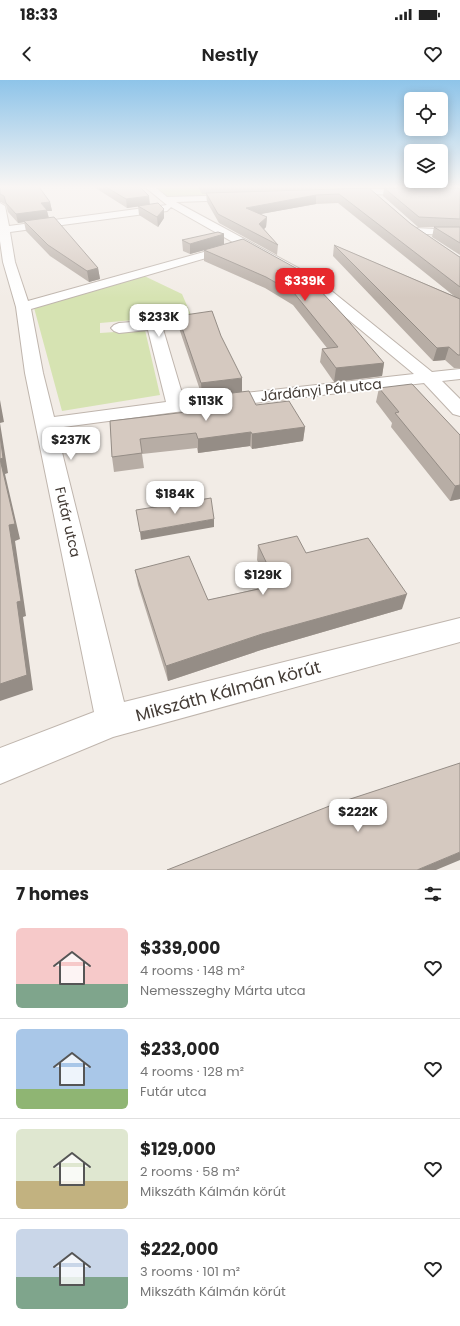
<!DOCTYPE html>
<html lang="en">
<head>
<meta charset="utf-8">
<style>
  :root { --surface:#fff; --page:#f6f6f6; --text:#222; --muted:#767676; --line:#e0e0e0; --accent:#e7282d }
  body { margin:0; font-family:Poppins,sans-serif; background:var(--page); color:var(--text); height:100vh; display:flex; flex-direction:column; font-size:15px; white-space:nowrap }
  * { box-sizing:border-box; margin:0 }
  p { font-size:13px; color:var(--muted) }
  .icon { flex:none; width:22px; height:22px; fill:none; stroke:currentColor; stroke-width:2; stroke-linecap:round; stroke-linejoin:round }
  .map { position:relative; height:790px; overflow:hidden }
  .drawer { display:flex; flex-direction:column; background:var(--surface); flex:1 }
  .drawer>* { flex:none }
  .tools { position:absolute; left:404px; top:12px; display:grid; gap:8px }
  .tools a { display:grid; place-items:center; width:44px; height:44px; border-radius:6px; background:var(--surface); box-shadow:0 2px 10px #0003; font-size:20px }
  .price { position:absolute; translate:-50% -34px; padding:0 9px; border-radius:8px; background:#fff; color:#222; font-size:13px; line-height:26px; filter:drop-shadow(0 1px 2px #0008) }
  .price::after { content:''; position:absolute; left:50%; top:24px; width:12px; height:9px; margin-left:-6px; background:inherit; clip-path:polygon(0 0,100% 0,50% 100%) }
  .price.on { background:var(--accent); color:#fff }
  ul { padding:0; list-style:none }
  li { display:flex; align-items:center; gap:12px; height:100px; padding:0 16px }
  li+li { border-top:1px solid var(--line) }
  li span { display:grid; place-items:center; flex:none; width:112px; height:80px; border-radius:6px; color:#555 }
  li>.icon { margin-inline-start:auto }
  span .icon { width:48px; height:48px; fill:#fffc; stroke-width:1 }
  li b { font-size:17px }
  h2 { display:flex; justify-content:space-between; align-items:center; height:48px; padding:0 16px; font-size:17px }
  .status { display:flex; justify-content:space-between; align-items:center; height:28px; padding:0 20px; background:var(--surface); direction:ltr }
  .status svg { height:11px; fill:currentColor }
  header { display:flex; justify-content:space-between; align-items:center; height:52px; padding:0 16px; background:var(--surface); font-size:18px; font-weight:600 }
  .map>svg:first-child { display:block }
  .green { fill:#d6e3b2 }
  .lines { fill:none; stroke-linecap:round; stroke-linejoin:round }
  .minor-casing { stroke:#bfb5ad; stroke-width:2 }
  .minor { fill:#fff; fill-rule:evenodd }
  .wall { fill:#b7ada5 }
  .shaded-wall { fill:#958d86 }
  .building { fill:#d5c9c0; stroke:#958d86 }
  .labels { text-anchor:middle; stroke-width:3.5; stroke-linejoin:round; paint-order:stroke }
  .street-label { font-size:14px; fill:#443c36; stroke:#fff }
  .near-street-label { font-size:17px; fill:#443c36; stroke:#fff }
</style>
</head>
<body>
<div class="status"><b>18:33</b><svg viewBox="0 0 49 12"><path d="M0 12V9h3v3zM5 12V6h3v6zM10 12V3h3v9zM15 12V0h3v12zM26 1h20v11H26zM47 4h2v5h-2z"/></svg></div>
<header><svg class="icon" aria-label="back" viewBox="0 0 24 24"><path d="M15 5l-7 7 7 7"/></svg>Nestly<svg class="icon" aria-label="heart" viewBox="0 0 24 24"><path d="M12 20l-8-8c-3-5 5-10 8-4 3-6 11-1 8 4z"/></svg></header>
<div class="map">
<svg width="460" height="790" viewBox="0 0 460 790">
  <rect width="100%" height="100%" fill="#f2ece6"/>
  <path class="green" d="M154,107H460V110L360,109L168,117Z
    M138,193L182,214L191,235L100,243V253L145,250L160,315L62,331L33,224Z"/>
  <g class="lines">
    <g class="minor-casing">
      <path id="minor" d="M145,107H155L167,117L239,115V119L236,120L176,122L313,196L432,292L460,289V299L442,301L460,319V336L453,334L424,303L176,332L56,348L124,622L460,538V562L113,657L0,704V668L94,632L25,293L16,227L3,182L0,161V123L5,126L9,146L167,125ZM171,127L303,202L414,294L184,320L163,249L202,244L204,241L202,238L197,237L119,243L114,245L111,248L114,251L119,253L148,250L166,322L54,337L43,293L31,229L237,169L239,167L233,164L229,165L28,221L15,182L10,152L167,131Z
        M344,109H460V115L341,114L340,112Z
        M414,148L460,150V156L410,153L409,151L410,149Z"/>
    </g>
    <use href="#minor" class="minor"/>
  </g>
  <path class="wall" d="M0,107L50,122L52,131H47L49,138L98,188L100,199L89,202L50,176L26,151L24,142L18,143L8,132L6,125L1,122H0Z
    M94,107H140L150,125L164,138L158,147L139,135L138,126L127,128Z
    M198,107H330V108L249,112L369,108L411,144L458,176L460,177V288H454L445,280L433,281L333,176L334,165L454,216L338,123L316,124L260,134L267,137L266,147L264,149L278,165L277,175L219,143L207,122L206,114H202Z
    M384,108H460V175L432,157L434,147H418L383,116Z
    M224,154V165L243,159L384,283L382,296L334,302L320,282L322,269L327,268L293,225L265,208L204,181V170L190,174L183,171L182,160Z
    M178,236L242,312L256,325L305,347L303,361L252,369L250,366L198,373L197,368L142,374L144,388L114,392L112,377L110,341L207,330V316H202L179,248Z
    M379,308L460,355V419L450,421L391,347L392,343L376,322Z
    M258,465L306,473L402,529L261,570L168,601L138,505L135,490L208,520L269,506L257,480Z"/>
  <path class="shaded-wall" d="M316,115V124L245,137L246,128Z
    M149,116L150,125L127,128L126,119Z
    M50,122L52,131H47L49,139L18,143L16,134L41,123Z
    M164,129V138L158,147L157,137Z
    M267,137L266,147L259,154V144Z
    M224,154V165L190,174V164Z
    M98,188L100,199L89,202L87,191Z
    M449,267L445,280L433,281L437,268Z
    M384,283L382,296L334,302L336,288Z
    M242,298V312L202,316L201,303Z
    M0,320L4,342L0,343L8,393L5,394L20,459L15,461L26,536L23,537L33,610L0,621V604L17,522L0,379Z
    M305,347L303,361L252,369V354Z
    M251,352L250,366L198,373V359Z
    M460,405V419L450,421L455,406Z
    M214,439V447L141,460L140,452Z
    M407,514L402,529L261,570L168,601L166,586L262,554Z
    M460,772V780L436,790H417Z"/>
  <path class="building" d="M0,107H39L50,122L41,123L47,130L16,134L6,123L4,116L0,114Z
    M106,107H140L149,116L126,119Z
    M369,108L411,144L458,176L460,177V207L339,114L316,115L246,128L267,137L259,144L278,165L218,134L206,113Z
    M384,108H460V139L419,137Z
    M158,123L164,129L157,137L138,126Z
    M54,137L98,188L87,191L48,165L24,141Z
    M434,147H460V163Z
    M218,152L224,154L190,164L182,160Z
    M243,159L303,192L345,237L384,283L336,288L322,269L338,267L294,213L266,197L204,170Z
    M334,165L460,219V275H458L449,267L437,268Z
    M212,231L221,256L242,298L201,303L178,236Z
    M412,304L460,355V405L455,406L395,333L399,332L379,308Z
    M249,311L256,325L289,321L305,347L252,354L251,352L198,359L196,353L140,359L142,373L112,377L110,341L212,329L207,316Z
    M0,355L3,378L0,379Z
    M0,379L15,444L9,445L21,521L17,522L27,595L0,604Z
    M211,418L214,439L140,452L136,430Z
    M297,456L306,473L368,458L407,514L262,554L166,586L135,490L189,476L208,520L277,505L258,465Z
    M460,683V772L417,790H167L332,725Z"/>
  <linearGradient id="sky" x2="0" y2="1"><stop stop-color="#8ec4e9"/><stop offset="0.49" stop-color="#f9f6f4"/><stop offset="1" stop-color="#f9f6f4" stop-opacity="0"/></linearGradient>
  <rect width="460" height="218" fill="url(#sky)"/>
  <g class="labels">
    <g class="street-label">
      <text transform="translate(321 310) rotate(-6)" y="5">Járdányi Pál utca</text>
      <text transform="translate(68 442) rotate(77)" y="5">Futár utca</text>
    </g>
    <g class="near-street-label">
      <text transform="translate(228 611) rotate(-15)" y="6">Mikszáth Kálmán körút</text>
    </g>
  </g>
</svg>
<div class="tools">
<a><svg class="icon" aria-label="locate" viewBox="0 0 24 24"><circle cx="12" cy="12" r="6"/><path d="M12 2v4M12 18v4M2 12h4M18 12h4"/></svg></a>
<a><svg class="icon" aria-label="layers" viewBox="0 0 24 24"><path d="M12 4l9 5-9 5-9-5zM3 14l9 5 9-5"/></svg></a>
</div>
<b class="price on" style="left:305px;top:222px">$339K</b>
<b class="price" style="left:159px;top:258px">$233K</b>
<b class="price" style="left:206px;top:342px">$113K</b>
<b class="price" style="left:71px;top:381px">$237K</b>
<b class="price" style="left:175px;top:435px">$184K</b>
<b class="price" style="left:263px;top:516px">$129K</b>
<b class="price" style="left:358px;top:753px">$222K</b>
</div>
<section class="drawer">
<h2>7 homes<svg class="icon" aria-label="filters" viewBox="0 0 24 24"><path d="M4 7h16M4 17h16"/><circle cx="9" cy="7" r="2"/><circle cx="15" cy="17" r="2"/></svg></h2>
<ul>
<li><span style="background:linear-gradient(#f6c9c9 70%,#7fa58c 0)"><svg class="icon" aria-label="home" viewBox="0 0 24 24"><path d="M3 11l9-7 9 7M6 9v11h12V9"/></svg></span><div><b>$339,000</b><p>4 rooms · 148 m²</p><p>Nemesszeghy Márta utca</p></div><svg class="icon" aria-label="heart" viewBox="0 0 24 24"><path d="M12 20l-8-8c-3-5 5-10 8-4 3-6 11-1 8 4z"/></svg></li>
<li><span style="background:linear-gradient(#a9c7e8 75%,#8fb573 0)"><svg class="icon" aria-label="home" viewBox="0 0 24 24"><path d="M3 11l9-7 9 7M6 9v11h12V9"/></svg></span><div><b>$233,000</b><p>4 rooms · 128 m²</p><p>Futár utca</p></div><svg class="icon" aria-label="heart" viewBox="0 0 24 24"><path d="M12 20l-8-8c-3-5 5-10 8-4 3-6 11-1 8 4z"/></svg></li>
<li><span style="background:linear-gradient(#dfe7d0 65%,#c2b280 0)"><svg class="icon" aria-label="home" viewBox="0 0 24 24"><path d="M3 11l9-7 9 7M6 9v11h12V9"/></svg></span><div><b>$129,000</b><p>2 rooms · 58 m²</p><p>Mikszáth Kálmán körút</p></div><svg class="icon" aria-label="heart" viewBox="0 0 24 24"><path d="M12 20l-8-8c-3-5 5-10 8-4 3-6 11-1 8 4z"/></svg></li>
<li><span style="background:linear-gradient(#c9d6e8 60%,#7fa58c 0)"><svg class="icon" aria-label="home" viewBox="0 0 24 24"><path d="M3 11l9-7 9 7M6 9v11h12V9"/></svg></span><div><b>$222,000</b><p>3 rooms · 101 m²</p><p>Mikszáth Kálmán körút</p></div><svg class="icon" aria-label="heart" viewBox="0 0 24 24"><path d="M12 20l-8-8c-3-5 5-10 8-4 3-6 11-1 8 4z"/></svg></li>
</ul>
</section>
</body>
</html>
